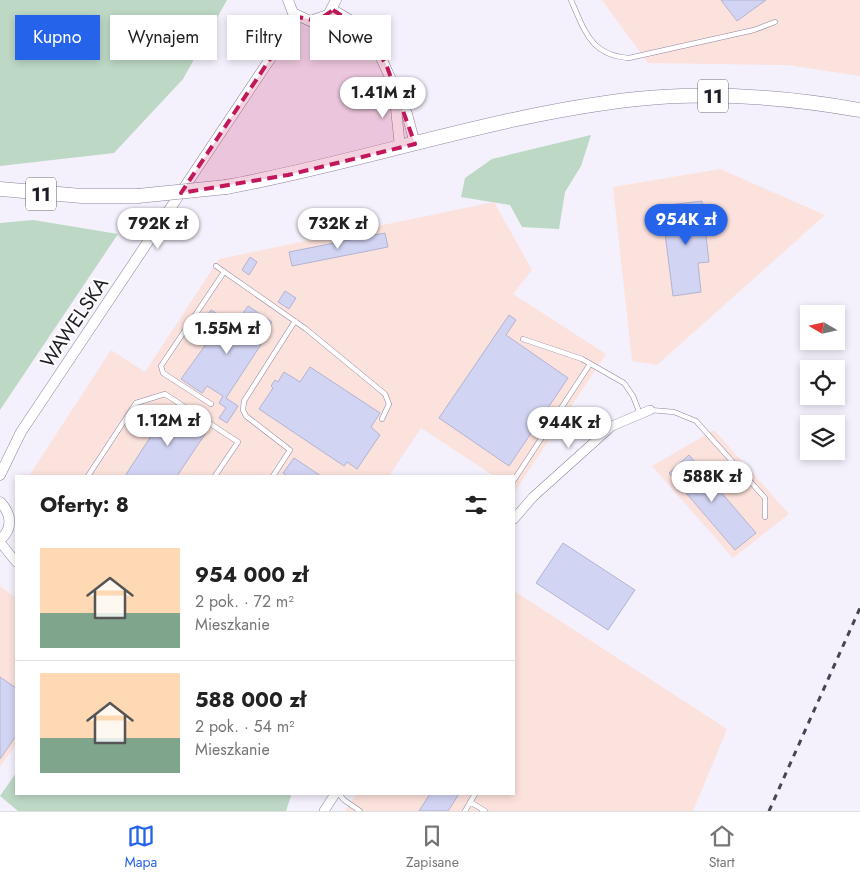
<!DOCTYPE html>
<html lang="pl">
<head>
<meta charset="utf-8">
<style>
  :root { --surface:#fff; --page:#f6f6f6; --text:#222; --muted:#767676; --line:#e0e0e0; --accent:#2563eb }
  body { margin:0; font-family:Jost,sans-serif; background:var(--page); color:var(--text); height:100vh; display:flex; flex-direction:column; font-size:19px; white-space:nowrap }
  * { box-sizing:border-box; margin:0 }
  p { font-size:16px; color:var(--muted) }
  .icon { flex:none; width:28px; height:28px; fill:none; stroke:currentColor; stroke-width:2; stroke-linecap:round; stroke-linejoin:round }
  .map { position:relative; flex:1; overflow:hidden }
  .panel { position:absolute; left:15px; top:475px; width:500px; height:320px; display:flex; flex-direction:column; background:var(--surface); border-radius:0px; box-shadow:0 2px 8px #0003 }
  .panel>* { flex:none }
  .guide { position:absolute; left:15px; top:15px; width:500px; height:45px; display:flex; gap:10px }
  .needle { width:32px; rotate:279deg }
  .controls { position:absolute; left:800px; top:305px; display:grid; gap:10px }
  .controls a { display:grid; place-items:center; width:45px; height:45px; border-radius:0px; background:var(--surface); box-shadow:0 2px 8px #0003; font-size:25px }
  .price { position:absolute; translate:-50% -42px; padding:0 11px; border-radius:18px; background:#fff; color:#222; font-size:16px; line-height:32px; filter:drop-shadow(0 1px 2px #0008) }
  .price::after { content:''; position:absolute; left:50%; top:30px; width:15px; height:11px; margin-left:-8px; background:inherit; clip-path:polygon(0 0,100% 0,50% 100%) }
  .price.selected { background:var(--accent); color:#fff }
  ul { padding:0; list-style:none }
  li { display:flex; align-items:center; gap:15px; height:125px; padding:0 25px }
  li+li { border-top:1px solid var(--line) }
  li span { display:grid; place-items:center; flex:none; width:140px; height:100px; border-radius:0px; color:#555 }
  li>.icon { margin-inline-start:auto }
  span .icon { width:60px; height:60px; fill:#fffc; stroke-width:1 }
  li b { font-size:21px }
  h2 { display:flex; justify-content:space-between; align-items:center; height:60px; padding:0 25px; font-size:21px }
  .tag { padding:0 18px; border-radius:0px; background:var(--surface); box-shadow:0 2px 8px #0003; font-size:18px; line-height:45px }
  .tag.selected { background:var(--accent); color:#fff }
  .tabs { display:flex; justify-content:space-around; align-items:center; height:70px; border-top:1px solid var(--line); background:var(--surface); font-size:14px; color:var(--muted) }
  .tabs a { display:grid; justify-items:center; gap:2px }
  .tabs .selected { color:var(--accent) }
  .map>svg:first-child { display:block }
  .industrial { fill:#fce2dd }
  .green { fill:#bdd8c5 }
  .building { fill:#d2d4f3; stroke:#b2b3d2 }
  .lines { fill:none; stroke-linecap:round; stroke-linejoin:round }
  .service-casing { stroke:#8e84a0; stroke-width:5.5 }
  .minor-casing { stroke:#8e84a0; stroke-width:10 }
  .tertiary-casing { stroke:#8e84a0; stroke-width:11 }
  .trunk-casing { stroke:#8e84a0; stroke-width:15 }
  .service { stroke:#fff; stroke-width:4.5 }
  .minor { stroke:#fff; stroke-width:9 }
  .tertiary { stroke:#fff; stroke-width:10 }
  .trunk { stroke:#fff; stroke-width:14 }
  .rail { stroke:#484450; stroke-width:3; stroke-dasharray:6 6; stroke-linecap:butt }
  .trunk-bridge-casing { stroke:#8e84a0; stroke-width:15; stroke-linecap:butt }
  .trunk-bridge { stroke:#fff; stroke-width:14 }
  .marked { fill:#c2185b; fill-opacity:0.2; stroke:#c2185b; stroke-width:4; stroke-dasharray:10 6; stroke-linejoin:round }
  .labels { text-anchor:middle; stroke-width:4; stroke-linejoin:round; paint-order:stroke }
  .shield { fill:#fff; stroke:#646168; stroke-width:1 }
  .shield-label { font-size:19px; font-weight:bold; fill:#211d28 }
  .street-label { font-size:20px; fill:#211d28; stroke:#fff }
</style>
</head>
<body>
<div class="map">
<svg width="860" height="811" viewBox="0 0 860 811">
  <rect width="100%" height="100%" fill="#f4f0fc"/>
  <path class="industrial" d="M602,0H860V76L787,65L648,63Z
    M720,169L825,215L657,365L632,361L613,187Z
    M494,202L532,270L513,294L606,354L515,491L514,476H494L421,428L389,476H29L111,350L145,372L219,259Z
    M714,430L789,514L733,558L652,466Z
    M0,586L16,598V744L0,767Z
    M514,591L727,729L693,811H345L356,794H514Z"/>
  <path class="green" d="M0,0H227L183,79L114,153L0,166Z
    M591,135L581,166L565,192L559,229L522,227L510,205L461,197L465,178L492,159Z
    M33,220L118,234L0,410V223Z
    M16,773V794H289L291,796L286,811H18L0,796Z"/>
  <path class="building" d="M721,0H766L737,21Z
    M702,201L709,262L698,263L701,292L673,296L663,218L671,217L669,205Z
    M385,233L388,247L292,266L289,252Z
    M250,257L257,262L249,275L242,270Z
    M285,291L296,298L289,309L278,302Z
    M248,306L272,322L259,341L262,343L226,398L238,406L227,423L219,418L226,408L219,403L223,396L207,386L202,393L181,379L217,329L204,320L211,310L235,325Z
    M509,315L516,320L506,335L568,378L509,466L439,418Z
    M310,367L380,413L371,427L380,435L357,469L347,462L344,466L259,409L273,388L271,386L275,380L278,382L284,372L300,382Z
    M170,407L207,431L177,476H125Z
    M689,455L756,533L735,550L669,473Z
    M294,458L321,476H288L283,473Z
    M563,543L635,590L608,630L536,583Z
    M0,677L16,688V736L0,759Z
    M430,794H459L448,811H419Z"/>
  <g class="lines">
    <g class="service-casing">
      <path id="service" d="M571,0C585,31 590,55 629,58L754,30L775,22
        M216,266L306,329L385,394L389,404L382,419
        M523,339L582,359L624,383L633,396L640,414
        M211,404L163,373L161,366L224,272
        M650,410L674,412L696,421L765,498V517
        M88,476L136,403L165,394L238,442L215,476
        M273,476L290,450L246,416L243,410L244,401L295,321
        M514,480L590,364
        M339,794L344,800L360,811
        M470,802L485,811
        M465,811L475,794"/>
    </g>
    <g class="minor-casing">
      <path id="minor" d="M514,519L533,497L612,426L650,410
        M0,542L16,562
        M324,811L335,794"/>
    </g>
    <g class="tertiary-casing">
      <path id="tertiary" d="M288,0L293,13L310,21L328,15L336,0
        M333,10L355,23L376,47L407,114L415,144
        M394,90L400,147
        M0,475L21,432L298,17
        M0,502C12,514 13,529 0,540"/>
    </g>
    <g class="trunk-casing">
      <path id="trunk" d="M226,187C363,162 498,114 637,99C712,91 786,97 860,110
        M0,189L82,196H138"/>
    </g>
    <use href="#service" class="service"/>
    <use href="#minor" class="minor"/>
    <use href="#tertiary" class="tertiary"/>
    <use href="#trunk" class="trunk"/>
    <path class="rail" d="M769,811L860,608"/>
    <g class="trunk-bridge-casing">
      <path id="trunk-bridge" d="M138,196L226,187"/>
    </g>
    <use href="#trunk-bridge" class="trunk-bridge"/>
  </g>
  <path class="marked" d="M333,10L361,28L386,64L415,144L288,175L181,193L298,17L317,21Z"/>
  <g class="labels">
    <g class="shield">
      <rect x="698" y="79.5" width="30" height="33" rx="4"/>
      <rect x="26" y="177.5" width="30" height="33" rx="4"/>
    </g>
    <g class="shield-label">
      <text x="713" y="103">11</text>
      <text x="41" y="201">11</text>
    </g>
    <g class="street-label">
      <text transform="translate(74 322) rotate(-56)" y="7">WAWELSKA</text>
    </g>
  </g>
</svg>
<div class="controls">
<a><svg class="needle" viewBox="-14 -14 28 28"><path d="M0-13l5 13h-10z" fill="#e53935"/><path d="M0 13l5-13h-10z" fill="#767676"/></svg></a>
<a><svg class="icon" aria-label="locate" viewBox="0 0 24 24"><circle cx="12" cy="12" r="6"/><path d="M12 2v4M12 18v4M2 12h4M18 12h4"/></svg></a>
<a><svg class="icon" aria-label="layers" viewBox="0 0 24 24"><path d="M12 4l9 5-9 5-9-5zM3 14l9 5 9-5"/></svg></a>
</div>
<b class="price" style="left:383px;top:119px">1.41M zł</b>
<b class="price selected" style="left:686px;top:246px">954K zł</b>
<b class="price" style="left:158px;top:250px">792K zł</b>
<b class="price" style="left:338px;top:250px">732K zł</b>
<b class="price" style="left:227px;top:355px">1.55M zł</b>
<b class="price" style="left:168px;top:447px">1.12M zł</b>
<b class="price" style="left:569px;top:449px">944K zł</b>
<b class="price" style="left:712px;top:503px">588K zł</b>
<div class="guide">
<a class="tag selected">Kupno</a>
<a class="tag">Wynajem</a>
<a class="tag">Filtry</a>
<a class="tag">Nowe</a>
</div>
<section class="panel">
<h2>Oferty: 8<svg class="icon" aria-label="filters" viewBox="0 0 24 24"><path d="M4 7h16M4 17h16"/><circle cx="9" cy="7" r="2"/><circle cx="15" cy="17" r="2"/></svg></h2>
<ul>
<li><span style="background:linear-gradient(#ffd9b3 65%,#7fa58c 0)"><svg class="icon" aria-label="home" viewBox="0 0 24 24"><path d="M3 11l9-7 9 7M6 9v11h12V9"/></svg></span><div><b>954 000 zł</b><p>2 pok. · 72 m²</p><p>Mieszkanie</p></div></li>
<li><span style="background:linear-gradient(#ffd9b3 65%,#7fa58c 0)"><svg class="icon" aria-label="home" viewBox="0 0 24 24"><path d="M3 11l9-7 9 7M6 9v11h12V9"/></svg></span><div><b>588 000 zł</b><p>2 pok. · 54 m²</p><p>Mieszkanie</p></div></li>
</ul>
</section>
</div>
<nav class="tabs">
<a class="selected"><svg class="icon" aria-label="map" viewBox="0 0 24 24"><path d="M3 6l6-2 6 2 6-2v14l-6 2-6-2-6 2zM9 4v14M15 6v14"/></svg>Mapa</a>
<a><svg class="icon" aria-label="saved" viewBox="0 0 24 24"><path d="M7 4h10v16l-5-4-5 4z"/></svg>Zapisane</a>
<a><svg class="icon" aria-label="home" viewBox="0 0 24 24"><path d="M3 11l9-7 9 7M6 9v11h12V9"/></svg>Start</a>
</nav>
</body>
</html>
